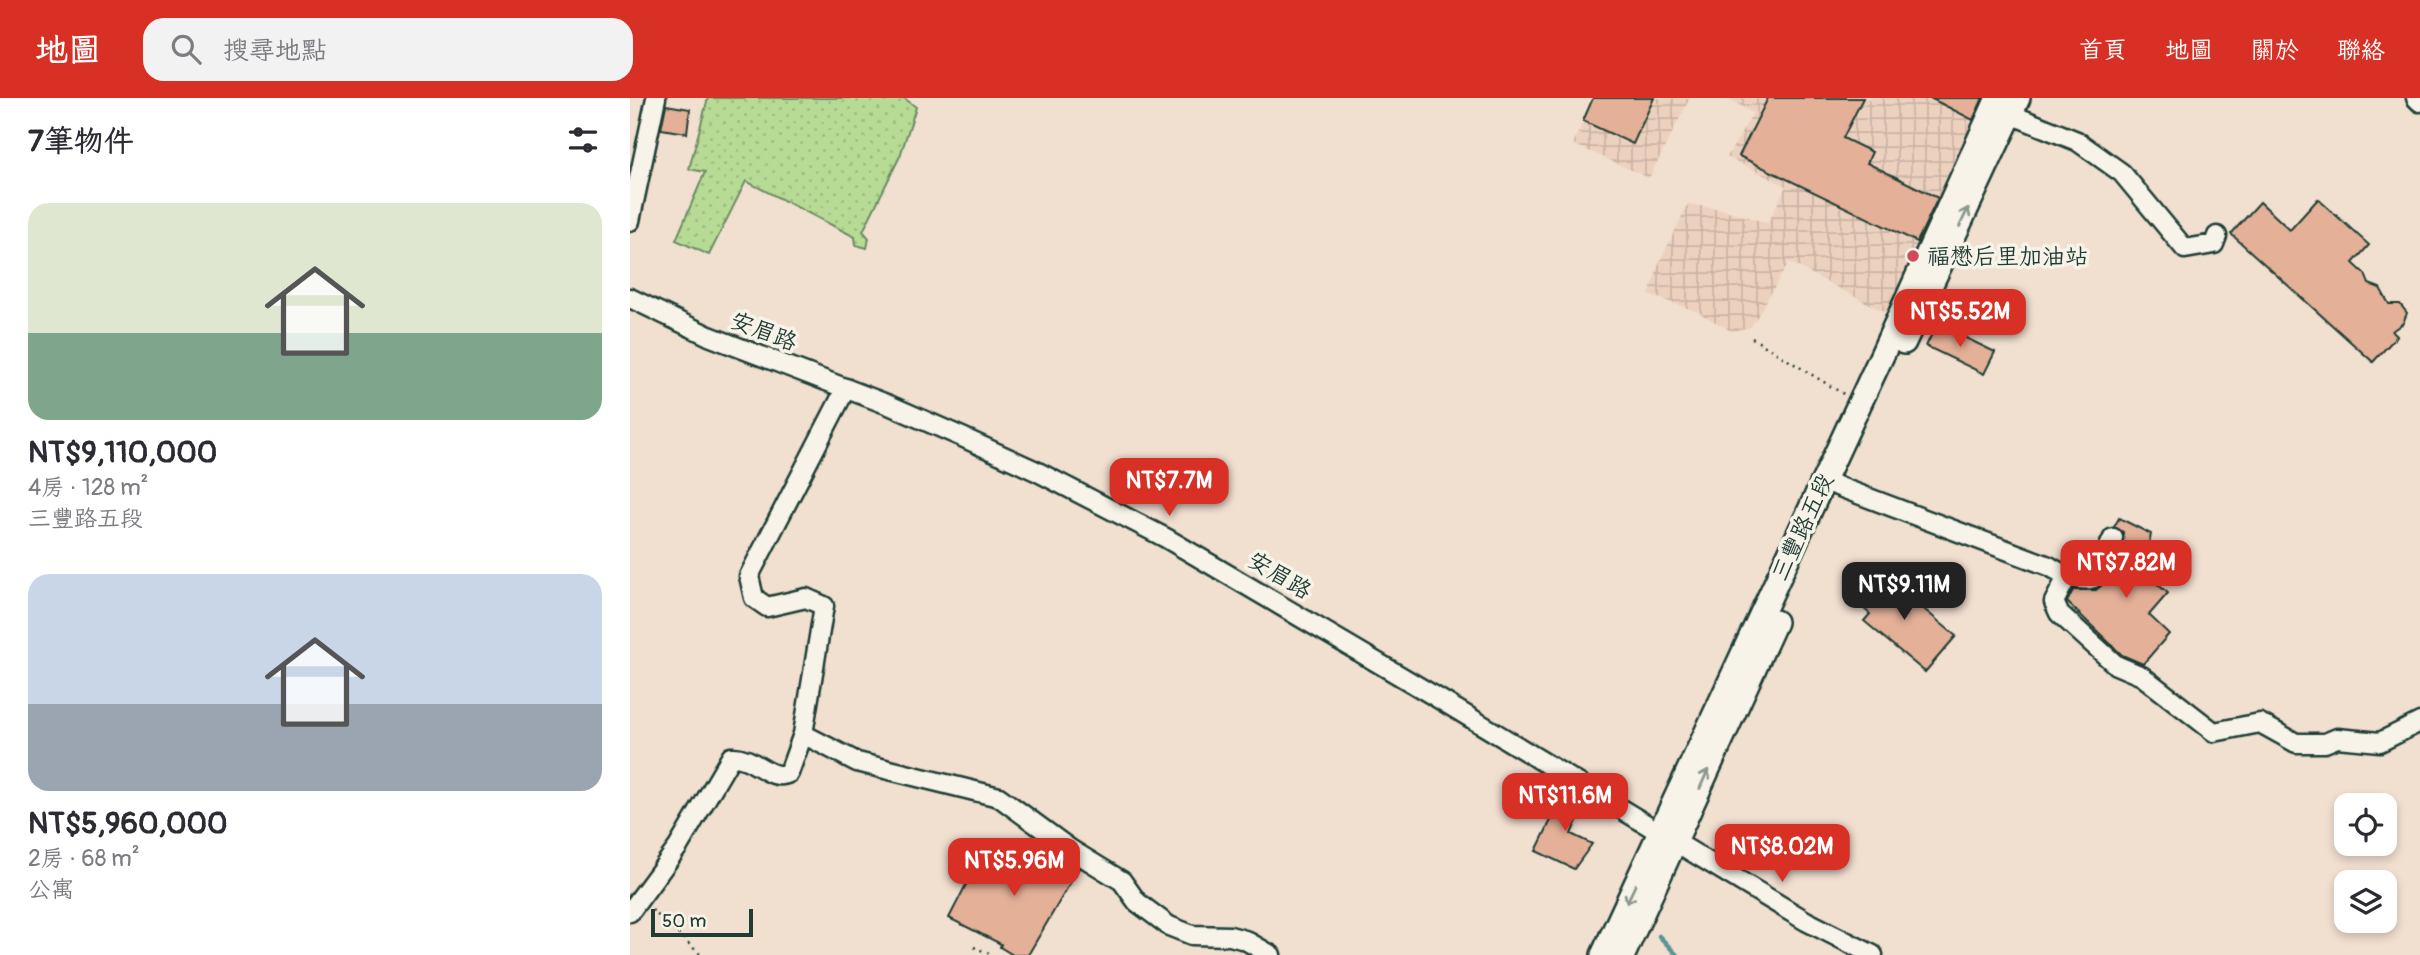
<!DOCTYPE html>
<html lang="zh-TW">
<head>
<meta charset="utf-8">
<style>
  :root { --surface:#fff; --page:#f2f2f3; --text:#2b2b33; --muted:#7c7c81; --accent:#d93025 }
  body { margin:0; font-family:Pangolin,"LXGW WenKai TC",sans-serif; background:var(--page); color:var(--text); height:100vh; display:flex; flex-direction:column; font-size:26px; white-space:nowrap }
  * { box-sizing:border-box; margin:0 }
  p { font-size:23px; color:var(--muted) }
  .icon { flex:none; width:38px; height:38px; fill:none; stroke:currentColor; stroke-width:2; stroke-linecap:round; stroke-linejoin:round }
  .map { position:relative; flex:1; overflow:hidden }
  .sheet { display:flex; flex-direction:column; background:var(--surface); width:630px }
  .sheet>* { flex:none }
  .tools { position:absolute; left:1704px; top:695px; display:grid; gap:14px }
  .tools a { display:grid; place-items:center; width:63px; height:63px; border-radius:14px; background:var(--surface); box-shadow:0 4px 10px #0003; font-size:35px }
  .scale { position:absolute; left:21px; bottom:18px; width:102px; box-sizing:border-box; padding-left:7px; border:4px solid #1f3d34; border-top:0; font-size:19px; line-height:24px; white-space:nowrap; color:#1f3d34; -webkit-text-stroke:5px #f7f3e8; paint-order:stroke }
  .price { position:absolute; translate:-50% -60px; padding:0 16px; border-radius:14px; background:var(--accent); color:#fff; font-size:23px; line-height:46px; filter:drop-shadow(0 2px 4px #0008) }
  .price::after { content:''; position:absolute; left:50%; top:42px; width:21px; height:16px; margin-left:-10px; background:inherit; clip-path:polygon(0 0,100% 0,50% 100%) }
  .price.selected { background:#222; color:#fff }
  ul { padding:0; list-style:none }
  li { display:grid; align-content:center; gap:14px; height:371px; padding:0 28px }
  li span { display:grid; place-items:center; height:217px; border-radius:21px; color:#555 }
  li>.icon { margin-inline-start:auto }
  span .icon { width:126px; height:126px; fill:#fffc; stroke-width:1 }
  li b { font-size:30px }
  h2 { display:flex; justify-content:space-between; align-items:center; height:84px; padding:0 28px; font-size:30px }
  header { display:flex; align-items:center; gap:42px; box-sizing:border-box; height:98px; padding:0 35px; background:var(--accent); color:#fff }
  header strong { font-size:33px }
  nav { display:flex; gap:38px; margin-inline-start:auto; font-size:24px }
  .search { width:490px; height:63px; background:var(--page); display:flex; align-items:center; gap:18px; box-sizing:border-box; padding:0 24px; border-radius:21px; color:var(--muted); font-size:26px }
  main { display:flex; flex:1; min-height:0 }
  .map>svg:first-child { display:block }
  .industrial { fill:url(#industrial-grid) }
  .grass { fill:url(#grass-dots); stroke:#6b8c64; stroke-width:2 }
  .lines { fill:none; stroke-linecap:round; stroke-linejoin:round }
  .stream { stroke:#599596; stroke-width:4.5 }
  .building { fill:#e4b098; stroke:#1f3d34; stroke-width:2 }
  .minor-casing { stroke:#1f3d34; stroke-width:23 }
  .major-casing { stroke:#1f3d34; stroke-width:28 }
  .path { stroke:#1f3d34; stroke-width:2.5; stroke-dasharray:2 5; stroke-linecap:butt }
  .minor { stroke:#f7f3e8; stroke-width:18 }
  .major { stroke:#f7f3e8; stroke-width:23 }
  .oneway { stroke:#8b988e }
  .poi-dot { fill:#d1495b; stroke:#f7f3e8; stroke-width:2.5 }
  .labels { text-anchor:middle; stroke-width:7; stroke-linejoin:round; paint-order:stroke }
  .poi-label { font-size:23px; fill:#1f3d34; stroke:#f7f3e8; text-anchor:start }
  .street-label { font-size:23px; fill:#1f3d34; stroke:#f7f3e8 }
</style>
</head>
<body>
<header>
<strong>地圖</strong>
<div class="search"><svg class="icon" aria-label="search" viewBox="0 0 24 24"><circle cx="10" cy="10" r="6"/><path d="M15 15l6 6"/></svg>搜尋地點</div>
<nav><a>首頁</a><a>地圖</a><a>關於</a><a>聯絡</a></nav>
</header>
<main>
<section class="sheet">
<h2>7筆物件<svg class="icon" aria-label="filters" viewBox="0 0 24 24"><path d="M4 7h16M4 17h16"/><circle cx="9" cy="7" r="2"/><circle cx="15" cy="17" r="2"/></svg></h2>
<ul>
<li><span style="background:linear-gradient(#dfe7d0 60%,#7fa58c 0)"><svg class="icon" aria-label="home" viewBox="0 0 24 24"><path d="M3 11l9-7 9 7M6 9v11h12V9"/></svg></span><div><b>NT$9,110,000</b><p>4房 · 128 m²</p><p>三豐路五段</p></div></li>
<li><span style="background:linear-gradient(#c9d6e8 60%,#9aa5b1 0)"><svg class="icon" aria-label="home" viewBox="0 0 24 24"><path d="M3 11l9-7 9 7M6 9v11h12V9"/></svg></span><div><b>NT$5,960,000</b><p>2房 · 68 m²</p><p>公寓</p></div></li>
</ul>
</section>
<div class="map">
<svg width="1790" height="857" viewBox="0 0 1790 857">
  <defs>
    <pattern id="industrial-grid" width="8" height="8" patternUnits="userSpaceOnUse" patternTransform="scale(1.75)"><rect width="8" height="8" fill="#edd1bf"/><path d="M0 4h8M4 0v8" fill="none" stroke="#cbb4a5"/></pattern>
    <pattern id="grass-dots" width="8" height="8" patternUnits="userSpaceOnUse" patternTransform="scale(1.75)"><rect width="8" height="8" fill="#b7db95"/><path d="M2 2h.1M6 6h.1" fill="none" stroke="#9dbd81" stroke-width="1.8" stroke-linecap="round"/></pattern>
  </defs>
  <rect width="100%" height="100%" fill="#f1dfd0"/>
  <filter id="ink" filterUnits="userSpaceOnUse"><feTurbulence type="fractalNoise" baseFrequency=".0143" numOctaves="2"/><feDisplacementMap in="SourceGraphic" scale="14" xChannelSelector="R" yChannelSelector="G"/><feConvolveMatrix kernelMatrix="1 2 1 2 8 2 1 2 1" color-interpolation-filters="sRGB"/></filter>
  <g filter="url(#ink)">
    <path class="industrial" d="M964,0H1060L1019,80L943,46Z
      M1097,0H1358L1258,216L1159,164L1121,229L1101,233L1066,213L1019,197L1029,165L1058,106L1091,111L1138,125L1156,88L1097,59L1123,15Z"/>
    <path class="grass" d="M78,0H274L286,9L270,58L233,133L239,140L237,150L226,147L225,139L116,83L79,157L46,142L75,74L59,71Z"/>
    <g class="lines">
      <path class="stream" d="M1029,838L1047,857"/>
    </g>
    <path class="building" d="M963,0H1024L1003,46L953,23Z
      M1138,0H1233L1213,40L1242,54L1237,65L1308,100L1287,144L1109,58Z
      M1300,0H1353L1343,22Z
      M36,7L60,11L57,35L31,31Z
      M1688,101L1739,147L1723,165L1735,176L1739,186L1750,190L1759,206H1770L1777,215L1773,225L1762,233L1767,238L1743,264L1601,136L1630,104L1660,132Z
      M1307,226L1365,254L1354,276L1296,248Z
      M1489,420L1521,436L1514,475L1538,495L1519,517L1539,536L1513,566L1492,557L1437,504L1443,492H1466L1474,485L1493,444V434L1484,429Z
      M1250,474L1326,538L1295,574L1234,523L1240,516L1225,503Z
      M936,691L956,703L941,736L962,746L944,771L906,753Z
      M412,745L449,770L398,857H383L370,849L371,846L319,820L348,763L360,752L375,754L389,786Z"/>
    <g class="lines">
      <g class="minor-casing">
        <path id="minor" d="M1786,0L1790,4
          M1370,12L1447,43L1492,75L1555,151L1584,146L1587,138
          M0,123L26,0
          M0,200L79,238L259,307L332,339L406,373L536,440L806,599L1176,823L1243,857
          M1195,381L1207,388L1419,468C1434,477 1447,485 1464,480L1483,440
          M1437,479L1424,504L1429,515L1486,567L1512,578L1584,634L1630,625L1666,645H1695L1707,640L1750,644L1790,624
          M173,636L227,664L369,699L440,751L492,783L507,804L539,828L562,837L600,838L615,842L641,857
          M0,814L48,749L101,659C124,657 140,685 159,675L173,636L194,508L176,500L137,509L124,500L119,478L216,290"/>
      </g>
      <g class="major-casing">
        <path id="major" d="M1274,244L1388,0
          M973,857L1253,255L1368,0
          M993,857L1145,524"/>
      </g>
      <path class="path" d="M1122,240L1215,297
        M22,812L71,857
        M344,849L362,857"/>
      <use href="#minor" class="minor"/>
      <use href="#major" class="major"/>
    </g>
    <defs><path id="oneway-shaft" d="M-6 0H5M1.5-3L5.5 0L1.5 3" fill="none" stroke-width="1.6" stroke-linecap="round" stroke-linejoin="round" transform="scale(1.75)"/></defs>
    <g class="oneway">
      <use href="#oneway-shaft" transform="translate(1334 119) rotate(-65)"/>
      <use href="#oneway-shaft" transform="translate(1074 681) rotate(-66)"/>
      <use href="#oneway-shaft" transform="translate(1001 796) rotate(115)"/>
    </g>
  </g>
  <circle class="poi-dot" cx="1283" cy="158" r="7"/>
  <g class="labels">
    <g class="poi-label">
      <text x="1297" y="166">福懋后里加油站</text>
    </g>
    <g class="street-label">
      <text transform="translate(134 233) rotate(21)" y="8">安眉路</text>
      <text transform="translate(1172 429) rotate(-65)" y="8">三豐路五段</text>
      <text transform="translate(650 477) rotate(31)" y="8">安眉路</text>
    </g>
  </g>
</svg>
<div class="tools">
<a><svg class="icon" aria-label="locate" viewBox="0 0 24 24"><circle cx="12" cy="12" r="6"/><path d="M12 2v4M12 18v4M2 12h4M18 12h4"/></svg></a>
<a><svg class="icon" aria-label="layers" viewBox="0 0 24 24"><path d="M12 4l9 5-9 5-9-5zM3 14l9 5 9-5"/></svg></a>
</div>
<div class="scale">50 m</div>
<b class="price" style="left:1330px;top:251px">NT$5.52M</b>
<b class="price" style="left:539px;top:420px">NT$7.7M</b>
<b class="price" style="left:1496px;top:502px">NT$7.82M</b>
<b class="price selected" style="left:1274px;top:524px">NT$9.11M</b>
<b class="price" style="left:935px;top:735px">NT$11.6M</b>
<b class="price" style="left:1152px;top:786px">NT$8.02M</b>
<b class="price" style="left:384px;top:800px">NT$5.96M</b>
</div>
</main>
</body>
</html>
